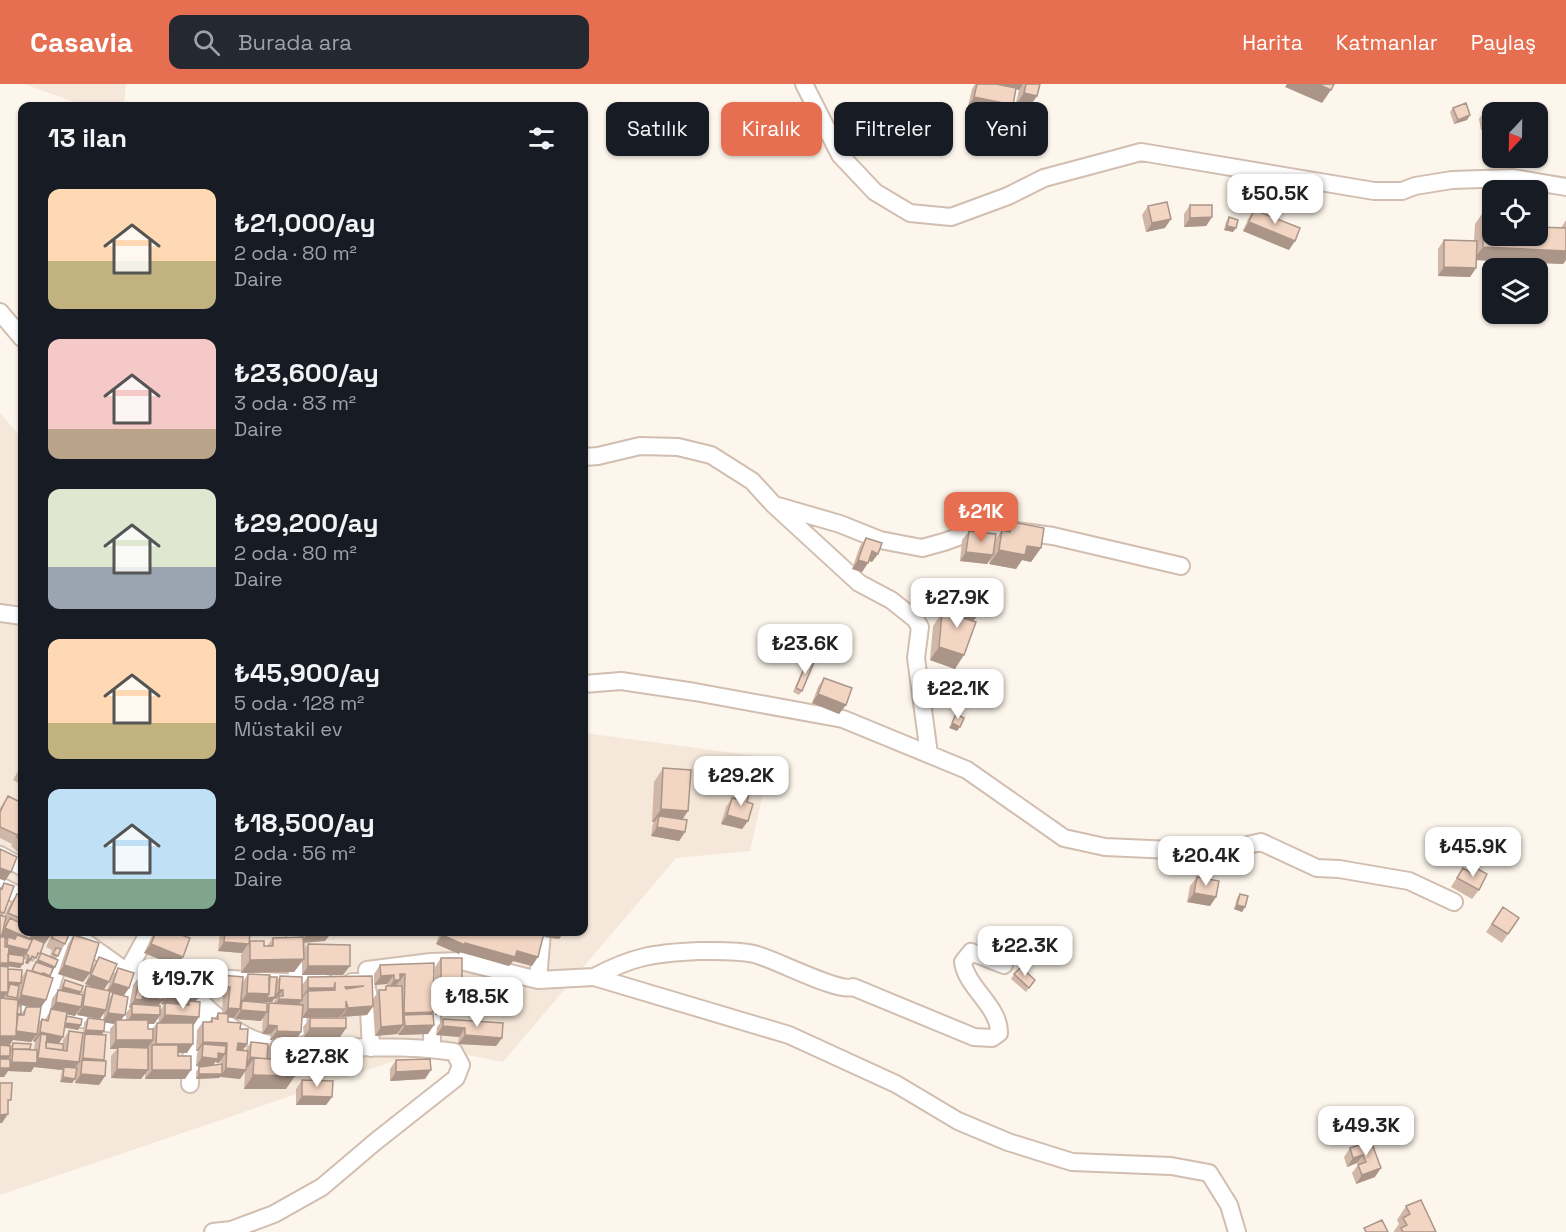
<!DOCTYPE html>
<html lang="tr">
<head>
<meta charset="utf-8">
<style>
  :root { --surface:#171b24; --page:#242831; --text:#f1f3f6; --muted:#9ea1a6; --accent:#e76f51 }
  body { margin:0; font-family:"Space Grotesk",sans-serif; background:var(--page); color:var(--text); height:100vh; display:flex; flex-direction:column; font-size:22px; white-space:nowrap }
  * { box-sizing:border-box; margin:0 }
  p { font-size:20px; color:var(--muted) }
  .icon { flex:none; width:33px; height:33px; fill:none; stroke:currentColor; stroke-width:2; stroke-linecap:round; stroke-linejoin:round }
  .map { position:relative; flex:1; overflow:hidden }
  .panel { position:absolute; left:18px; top:18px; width:570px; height:834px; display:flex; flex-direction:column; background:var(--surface); border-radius:12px; box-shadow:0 2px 4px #0004 }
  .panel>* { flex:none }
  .top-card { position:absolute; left:606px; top:18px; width:570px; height:54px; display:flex; gap:12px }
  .needle { width:39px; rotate:202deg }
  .tools { position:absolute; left:1482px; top:18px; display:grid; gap:12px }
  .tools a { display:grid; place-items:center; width:66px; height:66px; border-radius:12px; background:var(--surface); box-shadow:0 2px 4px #0004; font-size:30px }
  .price { position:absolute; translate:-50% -51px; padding:0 14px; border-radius:12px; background:#fff; color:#222; font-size:20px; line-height:39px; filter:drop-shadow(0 2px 3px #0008) }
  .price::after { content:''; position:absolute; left:50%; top:36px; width:18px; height:14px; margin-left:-9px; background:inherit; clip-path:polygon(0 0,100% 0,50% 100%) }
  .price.selected { background:var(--accent); color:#fff }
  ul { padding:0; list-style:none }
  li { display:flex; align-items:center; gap:18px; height:150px; padding:0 30px }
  li span { display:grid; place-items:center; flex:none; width:168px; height:120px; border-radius:12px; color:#555 }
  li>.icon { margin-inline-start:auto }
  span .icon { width:72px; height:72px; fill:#fffc; stroke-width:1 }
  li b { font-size:26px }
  h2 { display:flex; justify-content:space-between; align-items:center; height:72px; padding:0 30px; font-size:26px }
  .tag { padding:0 21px; border-radius:12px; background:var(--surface); box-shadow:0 2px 4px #0004; font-size:21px; line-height:54px }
  .tag.selected { background:var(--accent); color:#fff }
  header { display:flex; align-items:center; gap:36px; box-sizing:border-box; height:84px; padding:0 30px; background:var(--accent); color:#fff }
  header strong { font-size:28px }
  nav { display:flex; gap:33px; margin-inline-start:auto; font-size:21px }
  .search { width:420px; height:54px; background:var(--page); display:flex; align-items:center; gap:15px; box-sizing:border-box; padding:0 21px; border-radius:12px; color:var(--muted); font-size:22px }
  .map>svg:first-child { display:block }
  .residential { fill:#f5e8da }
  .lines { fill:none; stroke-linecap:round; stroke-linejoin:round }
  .minor-casing { stroke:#d1beb0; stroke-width:20 }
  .minor { stroke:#fff; stroke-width:16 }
  .wall { fill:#d1b7a8; fill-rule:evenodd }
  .shaded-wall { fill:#aa9588 }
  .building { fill:#f3d5c3; stroke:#aa9588; stroke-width:1.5; fill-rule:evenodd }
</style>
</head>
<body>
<header>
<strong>Casavia</strong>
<div class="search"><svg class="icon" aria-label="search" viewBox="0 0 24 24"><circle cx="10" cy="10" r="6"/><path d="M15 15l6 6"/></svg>Burada ara</div>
<nav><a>Harita</a><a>Katmanlar</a><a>Paylaş</a></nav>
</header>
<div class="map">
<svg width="1566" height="1148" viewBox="0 0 1566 1148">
  <rect width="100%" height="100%" fill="#fdf6ec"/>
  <path class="residential" d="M24,0H126L124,22H85Z
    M0,329L22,355V848H584V649L771,674L750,767L676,774L503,978L432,964L0,1111Z"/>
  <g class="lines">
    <g class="minor-casing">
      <path id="minor" d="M804,0L840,71L875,108L910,129L951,133L1008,112L1044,94L1141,68L1374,107H1402L1415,102L1452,96L1513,94L1566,103
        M0,228L22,254
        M584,373L598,372L640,362L678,363L711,371L752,397L774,421L859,499L891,516L915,535L920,543L916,574L929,670
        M778,422L840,440L880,456L922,464L944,458L977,446H1009L1053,452L1181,482
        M0,529L22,532
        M584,600L621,597L695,608L843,635L967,686L1064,754L1105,763L1217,768L1261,758L1317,784L1339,785L1409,797L1454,818
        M0,771L22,783
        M0,802L22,813
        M71,848L127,888L135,889L298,899H326
        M295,848L299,944
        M127,888L149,848
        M594,893C634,872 654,869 699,867C718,867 736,866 754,870C775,875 838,909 853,903L974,953L992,954L999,949C1000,923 966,903 963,878L971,868L1004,881
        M191,895V906C207,927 239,953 265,959C283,963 302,963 320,963C365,964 410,961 454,968L461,981L456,994L375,1058L322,1103L274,1130L231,1146L213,1148
        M538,896L542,848
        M352,898H368L367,886L431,878L461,877L538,896L594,893L789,951L896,1000L958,1037L1008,1058L1072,1078L1171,1082L1209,1089L1229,1121L1237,1148
        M368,908L371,964
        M0,922L120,941L193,944L203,938L209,926
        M432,923V964
        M43,928L68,848
        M121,934L125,914L135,889
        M190,1000L193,944"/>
    </g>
    <use href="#minor" class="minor"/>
  </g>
  <path class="wall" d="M975,0H1040L1037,12L1028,25L1015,22L1019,6L1016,5L1013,21L1006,30L968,22L972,5Z
    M1453,24L1470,31L1467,36L1454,40L1450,28Z
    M1485,26L1492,28V44L1481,46L1479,35Z
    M1190,121L1212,133L1206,142L1184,143V130Z
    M1148,122L1165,144L1146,148L1142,131Z
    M1254,126L1289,166L1243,147L1248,135Z
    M1484,127L1492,152L1561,144L1566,136V176L1563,180L1476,176V184L1470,193L1438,192V165L1444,156L1474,157L1475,140Z
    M1229,133L1233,148L1224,146L1226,138Z
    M1012,438L1041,464L1031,478L1022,476L1016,485L989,480L990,476L987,480L960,477L962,456L969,447L995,456L1002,446L1006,447Z
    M866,454L872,478L869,477L862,488L852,485L860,462Z
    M964,518L973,538L955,585L930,576L933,542L942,529L958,526Z
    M808,575L802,607L799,611L793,608L805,580Z
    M824,594L846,621L839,630L812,619L818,603Z
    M22,680V701L13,696Z
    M663,684L688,727L682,736L685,748L679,757L651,752L653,740L654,738H652L654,698Z
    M739,707L747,718L748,737L742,745L721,740L726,723L732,714H733Z
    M8,712L22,719V772L11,762L12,760L0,754V724Z
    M1474,783L1479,806L1472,815L1451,803L1463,784L1470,788Z
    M1197,793L1216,813L1210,822L1187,818L1190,802Z
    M4,799V829L2,832H4L11,818L17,810L22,812V848H52L50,852L43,861L37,874H36L33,878L30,877L28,880L25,879L26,876L24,875L20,884L6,882L8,885L21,894L27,886L31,887L33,882L41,869L51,873L54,867L46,863L53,848H70L65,860L56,875L55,883L50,893L41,923L39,939L42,935L45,936L50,927L52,915L58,906L60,907L62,901L65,896L80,910L81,911L86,902L96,904L85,900L90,889L83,898L58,890L68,860L74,851L90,889L93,882L99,873L104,906H107L112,893L118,884L123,912L121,936H126V929L130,924L129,923L133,901L140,892L165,903L168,899L199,903L203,895H205L208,890L218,895L221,891L242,899L248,890L269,893L277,896L280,892L302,901L308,893L372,892L373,915L379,906H384L386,902H387V900L374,901V890L380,881L434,879L433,928L432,930L428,950L398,951V948L397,950L375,952L373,923L367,931L341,933V932L340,933L302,934L301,948L296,957L320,982L295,980L286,1005H244L245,988L240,995L220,992L219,994L196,995V988L199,983H202L196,982L197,969L198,967H196L197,946L203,938H209L212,934H215L218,929L222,930L223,912L214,911V905L213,907L207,905L204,910L198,909V914L195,917L199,933L193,942L187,969H178L185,995H145V989L141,995L111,994V972L117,965H110V945L114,940L104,938L101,951L105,992L99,1001L75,999V995L72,999L60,998L62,986L34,983L31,988L8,987L4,993H0V804ZM110,908L113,909L108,917ZM274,915H276L273,919H269L267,922L263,918H272ZM162,917L161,920L164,921L160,927L158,922ZM18,920L32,923H26L21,930L18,922ZM77,929V931L100,935L104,929L103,936L88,934L84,939L83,950H84L82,953L69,947L63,956V960L59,959L63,953L65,943L78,946L81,941L67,932V930L75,932ZM235,931V935L261,937L263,934L262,950H271L270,956H272L268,963L251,958L245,967L243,966L247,960L240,945L228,938V933L234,934ZM159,933L158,939H157L152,945H148V940H154ZM34,954L33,957L35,958L34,966H30L13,959L10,962H9L13,956L31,958ZM221,976L220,981L213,982L215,978L219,979Z
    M1240,810L1245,823L1242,828L1234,825L1237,814Z
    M1503,823L1508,850L1502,859L1486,848Z
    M1036,843L1041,868L1035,877L1022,872L1030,852Z
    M154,848H172L177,882L144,869Z
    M220,848H250L249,858L264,862H267L273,854L300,853L299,848H332L325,857L303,859V867L308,860L343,891H302V877L294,888L241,889V871L242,869L218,867Z
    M440,848H540L532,882L513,877L509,882L460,868L459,870L436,860Z
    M441,874L459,902L456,931H435V910L438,907H435V883Z
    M1014,890L1035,896L1026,908L1011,895Z
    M310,934L346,944L340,953H304L303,943Z
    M443,935L502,954L496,962L458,960L459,953L436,951L437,943Z
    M396,976L425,995L390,997V985Z
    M302,996L332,1013L326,1021H296V1005Z
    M1371,1057L1375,1093L1356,1100L1352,1089L1358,1081L1357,1079L1347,1083L1344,1073L1350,1064Z
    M1406,1122L1436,1148H1394V1147L1399,1140L1397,1136Z"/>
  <path class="shaded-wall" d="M992,0H1023L1019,6Z
    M1287,0H1318L1331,6L1322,19L1285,3Z
    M1024,9L1037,12L1028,25L1015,22Z
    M974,13L1013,21L1006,30L968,22Z
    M1470,31L1467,36L1454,40L1458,36Z
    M1492,36V44L1481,46L1487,37Z
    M1212,133L1206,142L1184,143L1190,134Z
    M1171,135L1165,144L1146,148L1152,139Z
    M1249,138L1295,157L1289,166L1243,147Z
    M1227,142L1236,144L1233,148L1224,146Z
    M1483,163L1566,167V176L1563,180L1473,176Z
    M1444,183L1476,184L1470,193L1438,192Z
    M1027,462L1041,464L1031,478L1022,476L1016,485L989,480L999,466Z
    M872,467L878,470L872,478L866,476Z
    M966,468L993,471L987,480L960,477Z
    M858,476L868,479L862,488L852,485Z
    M966,528L977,532L968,545L956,541Z
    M939,563L964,571L955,585L930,576Z
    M805,564L814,568L811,573L802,569Z
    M818,610L846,621L839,630L812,619Z
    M952,639L960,643L957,647L949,644Z
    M661,725L688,727L679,740L659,732L654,738H652Z
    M727,731L748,737L742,745L721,740Z
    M657,743L685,748L679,757L651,752Z
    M0,784L11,788L5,797L0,795Z
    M1194,809L1216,813L1210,822L1187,818Z
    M1237,821L1245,823L1242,828L1234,825Z
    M5,844L30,855H15L17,851L12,858L8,853L6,856L0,853V851Z
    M35,848H38L50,852L44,861L30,856Z
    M309,848H332L325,857L300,859Z
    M548,848H572L570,851H562L559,855L544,853Z
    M442,851L465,859L517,867L538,873L532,882L513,877L509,882L460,868L459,870L436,860Z
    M224,858L248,860L242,869L218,867Z
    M151,860L183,873L177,882L144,869Z
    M7,861L28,866L22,875L1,869Z
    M28,874L31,875L28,880L25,879Z
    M304,875L294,888L241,889L250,876Z
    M38,876L55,883L52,887L35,880Z
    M7,877L23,880L20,884L6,882L0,888V879Z
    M64,881L90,889L83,898L58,890Z
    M308,882H350L343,891H302Z
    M400,890H405L394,904L388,905L394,896Z
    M91,891L109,898L103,907L85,900Z
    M394,891L387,900L374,901L381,892Z
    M6,898L21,899L17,904L10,900L8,903Z
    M441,898H462L456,907L441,901L438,907H435Z
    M113,899L129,904L123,913L107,907Z
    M209,900L216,902L213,907L206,905Z
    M220,902L230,903L223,912L214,911Z
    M63,903L81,908L78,913L60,907Z
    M200,904L207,906L204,910L197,908Z
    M308,904H334L327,913L308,907L303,913H302Z
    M279,906H283L276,915H274L272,918H263L262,919L241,918L247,909L269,910L274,913Z
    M0,908H8L1,917H0Z
    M21,911L46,916L40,925L15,920Z
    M143,912L163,916L156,924L132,920L130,924L129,923L135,915Z
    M168,912L198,914L192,923L189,921V917L185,922L161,920Z
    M279,915L302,916L295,925L272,924Z
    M56,918L81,923L75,932L51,927V925L50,927Z
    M83,922L106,926L100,935L77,931Z
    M373,922L367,931L341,933L348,924Z
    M441,922H462L456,931H435Z
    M228,924L240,925L234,934L222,933Z
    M308,925H346L340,933L302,934Z
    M241,926L267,928L261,937L235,935Z
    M433,928L427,937L404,931L399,938H398L404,929Z
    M108,929L125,931L118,940L116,936L114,940L102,938Z
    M132,930L160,931L154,940L126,939Z
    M165,931L199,933L193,942L158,940Z
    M64,938L81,941L78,946L61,943Z
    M268,941L277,942L271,950H262Z
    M403,941L397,950L375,952L381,943Z
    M434,941L428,950L398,951L405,942Z
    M443,942L465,944L459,953L436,951Z
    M310,944H346L340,953H304Z
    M86,946L104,947L101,952L83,950Z
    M16,947L37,950L31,958L13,956L6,966H0V952Z
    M277,947L301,948L295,957L275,953L272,956H270Z
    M40,948L63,953L57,962L46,958L41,950L35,958L33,957Z
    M465,951L502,954L496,962L458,960Z
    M116,956H153L147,965L118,963L117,965H110Z
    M203,958L227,959L221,968L203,960L198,967H196Z
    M238,959L247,960L241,969L232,968Z
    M156,960H193L187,969L152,968V967Z
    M218,969L225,970L219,979L215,978L212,984L196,982L202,973Z
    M294,971L326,973L320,982L288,980Z
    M0,972H10L4,981H0Z
    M250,973L267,975L254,974L248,983L243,982Z
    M38,974L79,978L73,987L64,983L62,986L34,983L31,988L8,987L4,993H0V984H8L12,978L34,979Z
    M83,974L104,976L98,985L82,976L76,983Z
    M226,984L246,986L240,995L220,993Z
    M117,985L148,986L141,995L111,994Z
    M152,986H191L185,995H145Z
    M431,986L425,995L390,997L396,988Z
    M81,990L105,992L99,1001L75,999Z
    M199,990H222L219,994L196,995Z
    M253,991L295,992L286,1005H244Z
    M63,993L75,995L72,999L60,998Z
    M302,1012L332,1013L326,1021H296Z
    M8,1030L2,1039H0V1031Z
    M1363,1071L1357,1079L1347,1083L1353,1074Z
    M1381,1084L1375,1093L1356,1100L1362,1091Z"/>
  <path class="building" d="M977,0H996L1016,4L1013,21L974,13Z
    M1026,0H1040L1037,12L1024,9Z
    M1318,0H1334L1331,6Z
    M1466,19L1470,31L1458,36L1453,24Z
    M1511,21L1512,28H1492V36L1487,37L1485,26Z
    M1167,118L1171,135L1152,139L1148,122Z
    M1190,121H1212V133L1190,134Z
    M1254,126L1300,144L1295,157L1249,138Z
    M1484,127L1492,128V152H1538V143L1566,144V167L1483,163Z
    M1229,133L1238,136L1236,144L1227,142Z
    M1444,156L1477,157L1476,184L1444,183Z
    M1012,438L1044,444L1041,464L1027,462L1025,471L999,466L1002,446L1010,448Z
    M969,447L996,450L993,471L966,468Z
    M866,454L882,459L878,470L872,467L868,479L858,476Z
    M964,518L980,523L977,532L966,528L963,534L976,538L964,571L939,563L942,529L952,524L960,527Z
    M808,557L817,561L814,568L805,564Z
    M808,575L814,578L802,607L796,604Z
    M824,594L852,604L846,621L818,610Z
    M956,630L964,634L960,643L952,639Z
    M22,681V689L19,687Z
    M663,684L691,686L688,727L661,725Z
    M739,707L749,709L747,718L753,720L748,737L727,731L732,714L736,715Z
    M8,712L22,719V758L17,753L18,751L0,743V728Z
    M659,732L687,736L685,748L657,743Z
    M0,765L17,773L11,788L0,784Z
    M1474,783L1487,790L1479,806L1457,794L1463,784L1471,789Z
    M1197,793L1219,797L1216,813L1194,809Z
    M4,799L14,802L4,829L0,828V804L2,805Z
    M17,810L22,812V835L8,829Z
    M1240,810L1248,812L1245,823L1237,821Z
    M1503,823L1519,834L1508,850L1492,840Z
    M0,831L6,833L2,851H0Z
    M10,834L22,840V848H33L30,855L5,844Z
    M1036,843L1050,849L1041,868L1028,863Z
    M38,848H52L50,852Z
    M55,848H70L65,860L52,854Z
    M156,848H172L190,854L183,873L151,860Z
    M225,848H250L249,860L224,858Z
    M444,848H540L544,849L538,873L517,867L515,873L465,859V861L442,851Z
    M17,851L32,856L28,866L7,861L8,853L15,855Z
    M74,851L99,859L90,889L64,881Z
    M0,853H5V863H9L8,879H0Z
    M303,853L304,875L250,876V857H264V862H273V854Z
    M33,854L44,859L40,870L38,869L36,874L32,872L31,875L28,874L29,872L26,870Z
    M308,860L350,861V882H308Z
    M56,864L61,865L58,872L53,870Z
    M41,869L58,876L55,883L38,876Z
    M8,870L24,872L23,880L8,878Z
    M99,873L117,880L109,898L91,891Z
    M441,874H462V898H441Z
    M36,878L53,884L50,892L43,889L42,890L32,887Z
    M434,879L433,928L404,929L405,890H400V896H394V891L381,892L380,881Z
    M0,882L8,883V908H0Z
    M1021,883L1035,896L1029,904L1014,890Z
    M118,884L134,889L129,904L113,899Z
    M8,885L22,886L21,899L8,898Z
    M27,886L53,894L46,916L21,911Z
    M208,890L219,893L216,902L209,900L207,906L200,904L203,895L207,896Z
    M248,890L270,891L269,910L247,909Z
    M221,891L243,893L240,925L228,924L230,903L220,902Z
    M140,892L166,897L163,916L143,912L142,916L135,915Z
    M280,892L302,893V916L279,915V912H283V906H279Z
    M372,892L373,922L348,924L346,917V925H308V907L335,906V898L334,904H308V893ZM364,902L346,905L345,903Z
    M269,893H277L275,913L266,914L269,910Z
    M65,896L83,902L81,908L63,903Z
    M168,899L199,901L198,914L168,912Z
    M10,900L19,902L17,914L7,912Z
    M441,901L462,902V922H441Z
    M86,902L110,907L106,926L83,922Z
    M386,902H402L403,941L381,943L379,906H386Z
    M58,906L83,911L81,923L56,918Z
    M113,909L128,913L125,931L108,929Z
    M0,914L18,916L16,952H0Z
    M189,917L200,918L199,933L165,931V919L189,921Z
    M242,917L267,919V928L241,926Z
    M269,919L303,921L301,948L277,947V942L268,941Z
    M132,920L160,922V931L132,930Z
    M18,922H21V930H17Z
    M26,923H41L37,950L16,947L18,931H24Z
    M51,925L67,928L63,953L40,948L42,935L48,937Z
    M218,929L228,930V938L241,939L240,945H248L247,960L238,959L237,966L248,967L246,986L226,984L227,959L203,958V938H212V934L218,935Z
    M433,930L434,941L405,942L404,931Z
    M67,932L82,935L81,941L65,939Z
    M88,934L105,936L104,947L86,946Z
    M310,934H346V944H310Z
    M443,935L503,939L502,954L465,951V944L443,942Z
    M116,936H148V945H153V956H116Z
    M157,939H193V960H156Z
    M69,947L83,949L79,978L38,974L41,950L47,951L46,964L67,967Z
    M85,950L106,951L104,976L83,974Z
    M275,953H296L295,992L253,991L254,974L274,975Z
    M296,957L327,959L326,973L296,971Z
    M46,958L63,960V966L46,964Z
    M251,958L268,960L267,975L250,973Z
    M13,959L31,960L30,965H13L12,966Z
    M203,960L226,962L225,970L218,969V975L202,973Z
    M0,961L10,962V972H0Z
    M152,961H178V972H191V986H152Z
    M118,963L148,964V986L117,985Z
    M13,965L37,966V979L12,978Z
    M0,975H10V984H0Z
    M430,975L431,986L396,988V976Z
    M82,976L106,977L105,992L81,990Z
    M222,980V990H199V983Z
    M64,983L77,984L75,995L63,993Z
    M302,996L333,997L332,1013L302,1012Z
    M0,999H12L11,1016H8V1030L0,1031Z
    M1371,1057L1381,1084L1362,1091L1358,1081L1366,1078L1363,1071L1353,1074L1350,1064Z
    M1421,1116L1436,1148H1403L1401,1144L1407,1141L1403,1134L1410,1130L1406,1122Z
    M1382,1136L1388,1148H1366L1364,1144Z"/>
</svg>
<div class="tools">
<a><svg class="needle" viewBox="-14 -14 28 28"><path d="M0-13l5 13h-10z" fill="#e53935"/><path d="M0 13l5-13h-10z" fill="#9ea1a6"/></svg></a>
<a><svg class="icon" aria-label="locate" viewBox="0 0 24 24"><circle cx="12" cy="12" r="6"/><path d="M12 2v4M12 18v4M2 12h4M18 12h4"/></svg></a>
<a><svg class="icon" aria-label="layers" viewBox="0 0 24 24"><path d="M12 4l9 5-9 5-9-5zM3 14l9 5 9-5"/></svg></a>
</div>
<b class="price" style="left:1275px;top:141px">₺50.5K</b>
<b class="price selected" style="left:981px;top:459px">₺21K</b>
<b class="price" style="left:957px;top:545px">₺27.9K</b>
<b class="price" style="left:805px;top:591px">₺23.6K</b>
<b class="price" style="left:958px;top:636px">₺22.1K</b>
<b class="price" style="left:741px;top:723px">₺29.2K</b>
<b class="price" style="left:1473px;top:794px">₺45.9K</b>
<b class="price" style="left:1206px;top:803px">₺20.4K</b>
<b class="price" style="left:1025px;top:893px">₺22.3K</b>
<b class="price" style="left:183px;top:926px">₺19.7K</b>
<b class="price" style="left:477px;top:944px">₺18.5K</b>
<b class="price" style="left:317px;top:1004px">₺27.8K</b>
<b class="price" style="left:1366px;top:1073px">₺49.3K</b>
<div class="top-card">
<a class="tag">Satılık</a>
<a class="tag selected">Kiralık</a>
<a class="tag">Filtreler</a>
<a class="tag">Yeni</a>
</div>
<section class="panel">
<h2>13 ilan<svg class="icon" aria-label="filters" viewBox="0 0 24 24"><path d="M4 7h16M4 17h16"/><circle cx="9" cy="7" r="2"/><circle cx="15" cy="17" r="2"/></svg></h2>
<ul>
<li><span style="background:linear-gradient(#ffd9b3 60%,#c2b280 0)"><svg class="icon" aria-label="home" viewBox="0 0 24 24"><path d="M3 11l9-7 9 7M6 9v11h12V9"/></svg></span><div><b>₺21,000/ay</b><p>2 oda · 80 m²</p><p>Daire</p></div></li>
<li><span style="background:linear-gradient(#f6c9c9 75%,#b9a48a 0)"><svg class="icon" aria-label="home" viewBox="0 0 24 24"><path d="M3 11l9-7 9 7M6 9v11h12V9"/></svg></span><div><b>₺23,600/ay</b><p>3 oda · 83 m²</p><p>Daire</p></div></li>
<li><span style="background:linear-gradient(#dfe7d0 65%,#9aa5b1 0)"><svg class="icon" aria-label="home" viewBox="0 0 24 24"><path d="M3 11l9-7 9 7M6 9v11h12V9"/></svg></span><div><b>₺29,200/ay</b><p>2 oda · 80 m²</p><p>Daire</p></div></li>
<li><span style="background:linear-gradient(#ffd9b3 70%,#c2b280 0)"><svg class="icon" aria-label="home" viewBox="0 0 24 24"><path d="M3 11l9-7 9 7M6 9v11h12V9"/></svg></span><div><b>₺45,900/ay</b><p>5 oda · 128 m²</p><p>Müstakil ev</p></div></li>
<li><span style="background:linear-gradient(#bfe0f5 75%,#7fa58c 0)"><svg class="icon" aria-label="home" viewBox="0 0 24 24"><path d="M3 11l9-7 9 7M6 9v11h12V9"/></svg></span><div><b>₺18,500/ay</b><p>2 oda · 56 m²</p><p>Daire</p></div></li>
</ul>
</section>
</div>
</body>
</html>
